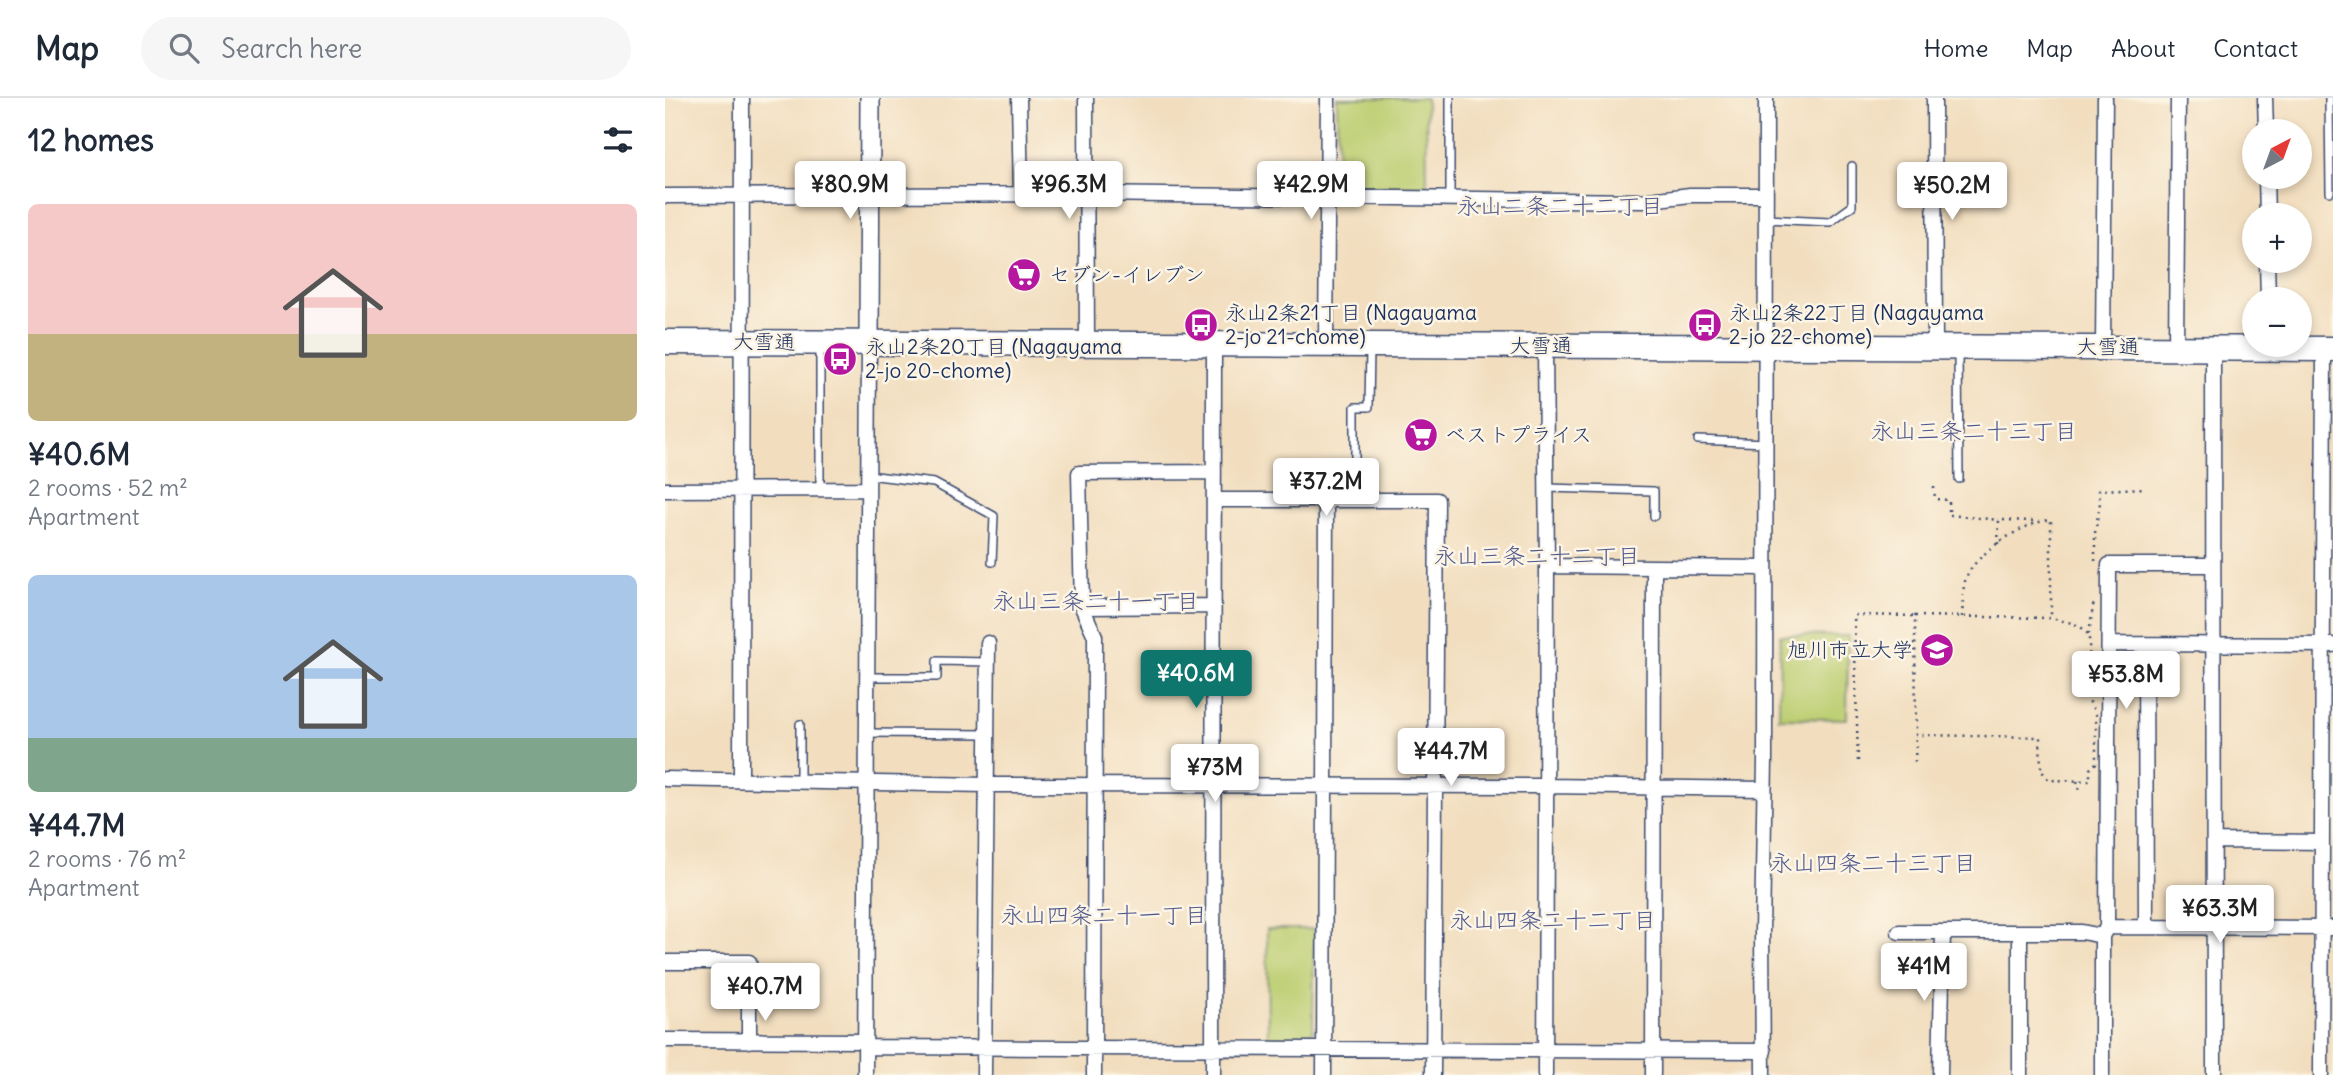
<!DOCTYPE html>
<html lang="en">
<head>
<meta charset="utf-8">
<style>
  :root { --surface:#fff; --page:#f6f6f7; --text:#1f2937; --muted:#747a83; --line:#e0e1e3; --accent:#0f766e }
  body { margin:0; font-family:Delius,"Klee One",sans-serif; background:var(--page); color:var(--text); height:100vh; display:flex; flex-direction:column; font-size:26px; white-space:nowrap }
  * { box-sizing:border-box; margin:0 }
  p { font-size:23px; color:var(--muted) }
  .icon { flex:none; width:38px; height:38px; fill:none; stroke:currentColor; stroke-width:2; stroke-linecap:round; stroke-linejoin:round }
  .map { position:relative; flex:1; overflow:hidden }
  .side { display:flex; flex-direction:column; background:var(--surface); width:665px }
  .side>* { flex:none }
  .needle { width:46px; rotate:41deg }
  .controls { position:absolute; left:1577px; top:21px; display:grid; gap:14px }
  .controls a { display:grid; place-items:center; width:70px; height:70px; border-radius:50%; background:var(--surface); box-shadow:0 4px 10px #0003; font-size:35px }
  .price { position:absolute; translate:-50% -60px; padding:0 16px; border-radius:7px; background:#fff; color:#222; font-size:23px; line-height:46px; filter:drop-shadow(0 2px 4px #0008) }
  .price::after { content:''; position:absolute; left:50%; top:42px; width:21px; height:16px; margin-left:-10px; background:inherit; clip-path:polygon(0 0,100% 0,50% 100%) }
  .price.selected { background:var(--accent); color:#fff }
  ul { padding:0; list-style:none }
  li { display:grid; align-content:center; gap:14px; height:371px; padding:0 28px }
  li span { display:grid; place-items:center; height:217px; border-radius:10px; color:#555 }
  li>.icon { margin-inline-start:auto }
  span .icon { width:126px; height:126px; fill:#fffc; stroke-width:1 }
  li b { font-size:30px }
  h2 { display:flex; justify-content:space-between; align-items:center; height:84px; padding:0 28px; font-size:30px }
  header { display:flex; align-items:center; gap:42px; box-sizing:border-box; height:98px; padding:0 35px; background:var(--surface); border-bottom:2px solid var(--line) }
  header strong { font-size:33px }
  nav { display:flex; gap:38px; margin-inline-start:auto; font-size:24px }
  .search { width:490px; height:63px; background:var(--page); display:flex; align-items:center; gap:18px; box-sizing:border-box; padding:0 24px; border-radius:38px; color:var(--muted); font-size:26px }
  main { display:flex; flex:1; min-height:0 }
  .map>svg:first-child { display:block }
  .green { fill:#bcce71; stroke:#6c7e68; stroke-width:2 }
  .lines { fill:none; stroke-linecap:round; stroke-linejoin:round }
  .lane-casing { stroke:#3b496d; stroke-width:10 }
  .street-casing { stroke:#3b496d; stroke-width:17 }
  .secondary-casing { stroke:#3b496d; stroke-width:22 }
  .highway-casing { stroke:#3b496d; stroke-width:27 }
  .path { stroke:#3b496d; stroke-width:2.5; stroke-dasharray:2 5; stroke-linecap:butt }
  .lane { stroke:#fff; stroke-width:7 }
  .street { stroke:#fff; stroke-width:14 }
  .secondary { stroke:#fff; stroke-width:19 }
  .highway { stroke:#fff; stroke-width:24 }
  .labels { text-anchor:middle; stroke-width:5; stroke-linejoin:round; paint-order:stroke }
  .poi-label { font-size:21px; fill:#1b2f5e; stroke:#fcf5e5; text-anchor:start }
  .street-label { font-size:21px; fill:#1b2f5e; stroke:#fcf5e5 }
  .neighbourhood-label { font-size:23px; fill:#51598d; stroke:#fcf5e5 }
</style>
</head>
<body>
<header>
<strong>Map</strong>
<div class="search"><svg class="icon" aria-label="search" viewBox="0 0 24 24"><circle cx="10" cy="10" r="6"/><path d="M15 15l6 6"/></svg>Search here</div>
<nav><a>Home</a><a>Map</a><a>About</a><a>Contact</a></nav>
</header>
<main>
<section class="side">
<h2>12 homes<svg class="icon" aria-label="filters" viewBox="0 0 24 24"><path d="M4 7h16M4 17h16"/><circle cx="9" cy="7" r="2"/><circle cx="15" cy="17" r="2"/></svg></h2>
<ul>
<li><span style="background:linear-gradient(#f6c9c9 60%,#c2b280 0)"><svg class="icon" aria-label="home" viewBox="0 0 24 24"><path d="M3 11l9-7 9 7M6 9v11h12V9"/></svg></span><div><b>¥40.6M</b><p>2 rooms · 52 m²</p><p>Apartment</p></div></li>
<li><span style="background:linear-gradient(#a9c7e8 75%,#7fa58c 0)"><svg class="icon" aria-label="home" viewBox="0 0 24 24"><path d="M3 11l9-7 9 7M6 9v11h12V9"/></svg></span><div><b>¥44.7M</b><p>2 rooms · 76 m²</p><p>Apartment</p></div></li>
</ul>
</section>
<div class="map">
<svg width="1668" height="977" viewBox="0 0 1668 977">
  <rect width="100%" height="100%" fill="#fcf5e5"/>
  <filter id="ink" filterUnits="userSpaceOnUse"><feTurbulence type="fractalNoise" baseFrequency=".0143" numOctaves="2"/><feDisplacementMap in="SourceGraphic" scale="14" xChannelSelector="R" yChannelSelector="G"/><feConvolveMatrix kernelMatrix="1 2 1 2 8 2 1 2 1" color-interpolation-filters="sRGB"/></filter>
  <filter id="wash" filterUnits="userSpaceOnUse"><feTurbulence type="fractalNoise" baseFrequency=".00686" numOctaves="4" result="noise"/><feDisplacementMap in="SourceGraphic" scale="28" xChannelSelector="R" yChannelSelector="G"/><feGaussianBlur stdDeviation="1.57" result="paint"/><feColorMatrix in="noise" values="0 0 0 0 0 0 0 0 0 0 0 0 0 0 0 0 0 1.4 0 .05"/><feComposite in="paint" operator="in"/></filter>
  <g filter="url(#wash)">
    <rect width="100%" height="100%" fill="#f2debf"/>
    <path class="green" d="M672,0H761L762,88L682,89L673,82Z
      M1115,537L1183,538L1182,621L1114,620Z
      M602,831H649L648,933L638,940L603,941Z"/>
  </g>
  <g filter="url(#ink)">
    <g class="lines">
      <g class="lane-casing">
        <path id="lane" d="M785,0V101
          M1664,0L1665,94
          M1101,121L1165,124L1187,108V68
          M155,249V391
          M1293,253L1294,381
          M1033,342L1100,345
          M203,377L269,385L329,418L327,464
          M690,382V309H704L705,251
          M881,390L989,393V418
          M202,579H272V563L323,564
          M135,626V683
          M202,635L321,636"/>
      </g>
      <g class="street-casing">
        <path id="street" d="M354,0L356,98
          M421,0L422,246
          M1269,0L1270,249
          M1600,0L1601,33
          M1601,79L1602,117
          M0,98L422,96L977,103L1025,97H1101
          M1602,163L1603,201
          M661,247L663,0
          M1438,249L1440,0
          M1511,250L1513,0
          M1548,251L1549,977
          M0,392L203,391
          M550,402H772L768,977
          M882,468L1100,470
          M417,509L548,508
          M1444,546L1668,547
          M1480,546L1481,829
          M0,681L321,687L881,688L1099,691
          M76,681L77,0
          M1550,743L1657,744
          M1442,829L1668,830
          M1234,834H1417L1437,838
          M0,864H84V943
          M0,942L200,943
          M200,949L1099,953
          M200,977L204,246
          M319,977L323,545
          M429,977L430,538L417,509L414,375L549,374
          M548,977L549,247
          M659,977L661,402
          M880,977L882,468L880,247
          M988,977L989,470
          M1098,977L1097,834L1100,662L1101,0
          M1275,977L1278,834
          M1355,977V835
          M1437,977V838L1442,829L1444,467H1548
          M1656,977L1659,251"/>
      </g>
      <g class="secondary-casing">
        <path id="secondary" d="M204,246L205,0"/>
      </g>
      <g class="highway-casing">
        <path id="highway" d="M0,244L1668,251"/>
      </g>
      <path class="path" d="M1269,389L1270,401L1284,402V417L1334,422
        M1333,446L1334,422L1372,423
        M1430,463V435L1435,405L1434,392L1481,390
        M1250,518L1386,520L1407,525L1416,529L1424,537L1425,605L1431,617V665L1425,671V683L1384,682L1376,672L1375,639L1251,637Z
        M1297,519C1298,507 1297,491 1301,480C1310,455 1361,423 1386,422V520
        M1424,536L1429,502
        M1193,663L1189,517L1249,518
        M1250,664L1251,637
        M1412,683L1416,695"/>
      <use href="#lane" class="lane"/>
      <use href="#street" class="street"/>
      <use href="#secondary" class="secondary"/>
      <use href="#highway" class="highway"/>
    </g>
  </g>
  <defs>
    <g id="supermarket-disc" transform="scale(1.75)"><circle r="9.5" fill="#b5179e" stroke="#fcf5e5"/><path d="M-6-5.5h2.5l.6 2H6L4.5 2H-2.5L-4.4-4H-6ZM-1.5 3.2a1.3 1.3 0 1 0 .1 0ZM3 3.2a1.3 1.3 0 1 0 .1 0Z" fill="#fff"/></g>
    <g id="bus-disc" transform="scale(1.75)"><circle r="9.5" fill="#b5179e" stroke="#fcf5e5"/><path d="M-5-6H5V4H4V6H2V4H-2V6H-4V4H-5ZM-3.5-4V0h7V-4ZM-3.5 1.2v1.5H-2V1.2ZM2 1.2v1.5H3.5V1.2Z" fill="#fff"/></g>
    <g id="university-disc" transform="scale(1.75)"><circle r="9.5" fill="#b5179e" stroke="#fcf5e5"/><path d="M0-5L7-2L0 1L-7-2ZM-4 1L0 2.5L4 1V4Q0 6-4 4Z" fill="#fff"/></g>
  </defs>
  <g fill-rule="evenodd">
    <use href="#supermarket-disc" x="359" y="177"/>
    <use href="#bus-disc" x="536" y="227"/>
    <use href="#bus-disc" x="1040" y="227"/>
    <use href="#bus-disc" x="175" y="261"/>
    <use href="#supermarket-disc" x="756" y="337"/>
    <use href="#university-disc" x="1272" y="552"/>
  </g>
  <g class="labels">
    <g class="poi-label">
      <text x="384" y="184">セブン-イレブン</text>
      <text x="560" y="222">永山2条21丁目 (Nagayama<tspan x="560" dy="24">2-jo 21-chome)</tspan></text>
      <text x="1064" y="222">永山2条22丁目 (Nagayama<tspan x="1064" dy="24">2-jo 22-chome)</tspan></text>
      <text x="200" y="256">永山2条20丁目 (Nagayama<tspan x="200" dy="24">2-jo 20-chome)</tspan></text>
      <text x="780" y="344">ベストプライス</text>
      <text x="1248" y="559" text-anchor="end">旭川市立大学</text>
    </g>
    <g class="street-label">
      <text transform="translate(99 244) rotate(1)" y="7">大雪通</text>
      <text x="876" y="255">大雪通</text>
      <text x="1443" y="256">大雪通</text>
    </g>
    <g class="neighbourhood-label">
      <text x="895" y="116">永山二条二十二丁目</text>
      <text x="1309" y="341">永山三条二十三丁目</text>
      <text x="872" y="466">永山三条二十二丁目</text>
      <text x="431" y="511">永山三条二十一丁目</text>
      <text x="1208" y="773">永山四条二十三丁目</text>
      <text x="439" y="825">永山四条二十一丁目</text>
      <text x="888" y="830">永山四条二十二丁目</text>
    </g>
  </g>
</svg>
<div class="controls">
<a><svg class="needle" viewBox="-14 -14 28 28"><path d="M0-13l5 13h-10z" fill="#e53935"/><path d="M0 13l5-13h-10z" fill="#747a83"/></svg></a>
<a>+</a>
<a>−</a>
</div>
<b class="price" style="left:185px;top:123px">¥80.9M</b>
<b class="price" style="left:404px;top:123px">¥96.3M</b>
<b class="price" style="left:646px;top:123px">¥42.9M</b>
<b class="price" style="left:1287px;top:124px">¥50.2M</b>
<b class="price" style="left:661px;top:420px">¥37.2M</b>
<b class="price selected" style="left:531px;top:612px">¥40.6M</b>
<b class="price" style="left:1461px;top:613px">¥53.8M</b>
<b class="price" style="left:786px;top:690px">¥44.7M</b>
<b class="price" style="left:550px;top:706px">¥73M</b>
<b class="price" style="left:1555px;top:847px">¥63.3M</b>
<b class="price" style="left:1259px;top:905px">¥41M</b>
<b class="price" style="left:100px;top:925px">¥40.7M</b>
</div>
</main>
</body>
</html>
